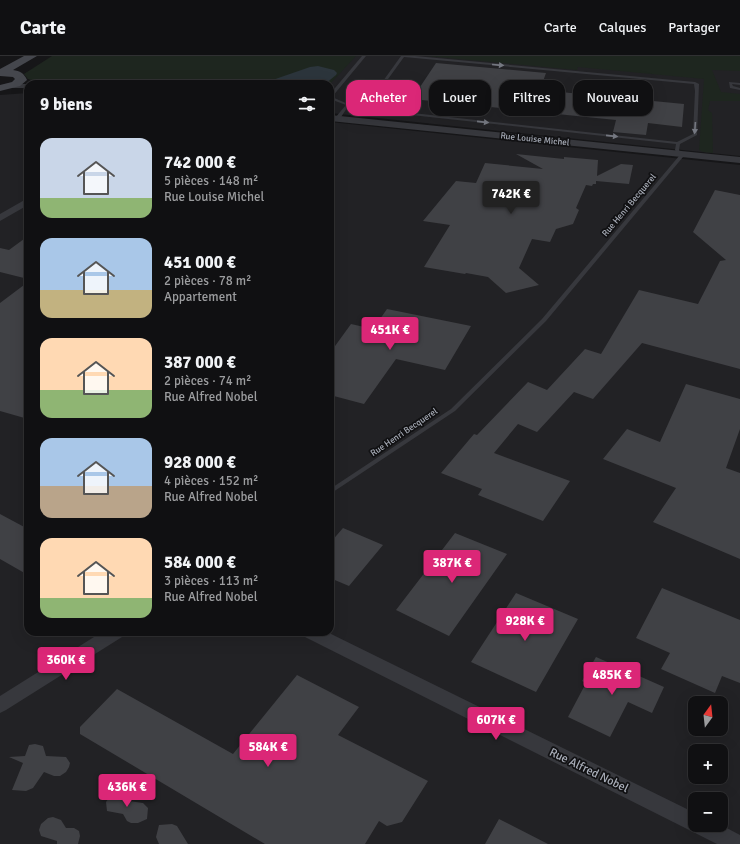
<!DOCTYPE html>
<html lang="fr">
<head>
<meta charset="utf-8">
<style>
  :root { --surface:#101012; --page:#19191b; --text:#f1f3f6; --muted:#9c9d9f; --line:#303032; --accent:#db2777 }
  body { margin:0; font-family:Signika,sans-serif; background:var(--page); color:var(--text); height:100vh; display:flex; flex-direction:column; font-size:15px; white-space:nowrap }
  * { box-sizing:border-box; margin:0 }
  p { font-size:13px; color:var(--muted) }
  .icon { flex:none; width:22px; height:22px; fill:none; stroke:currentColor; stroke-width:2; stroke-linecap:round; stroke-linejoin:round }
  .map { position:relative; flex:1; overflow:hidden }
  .drawer { position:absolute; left:24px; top:24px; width:310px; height:556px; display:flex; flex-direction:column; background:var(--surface); border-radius:12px; box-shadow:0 4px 16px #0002,0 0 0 1px var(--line) }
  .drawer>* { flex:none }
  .top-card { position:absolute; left:346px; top:24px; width:334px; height:36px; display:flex; gap:8px }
  .needle { width:26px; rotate:15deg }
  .controls { position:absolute; left:688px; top:640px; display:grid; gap:8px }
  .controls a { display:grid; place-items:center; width:40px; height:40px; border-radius:8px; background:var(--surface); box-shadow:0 4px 16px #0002,0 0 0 1px var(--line); font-size:20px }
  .price { position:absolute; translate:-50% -34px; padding:0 9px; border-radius:4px; background:var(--accent); color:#fff; font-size:13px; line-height:26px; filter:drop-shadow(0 1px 2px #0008) }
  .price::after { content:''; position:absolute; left:50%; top:24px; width:12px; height:9px; margin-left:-6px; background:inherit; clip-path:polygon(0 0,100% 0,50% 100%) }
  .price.on { background:#222; color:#fff }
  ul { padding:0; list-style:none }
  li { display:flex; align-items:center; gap:12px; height:100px; padding:0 16px }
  li span { display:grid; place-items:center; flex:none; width:112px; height:80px; border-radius:12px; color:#555 }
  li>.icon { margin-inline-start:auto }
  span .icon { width:48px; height:48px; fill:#fffc; stroke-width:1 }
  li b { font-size:17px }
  h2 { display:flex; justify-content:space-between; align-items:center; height:48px; padding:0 16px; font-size:17px }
  .tag { padding:0 14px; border-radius:12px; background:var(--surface); box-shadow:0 4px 16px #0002,0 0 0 1px var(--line); font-size:14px; line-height:36px }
  .tag.on { background:var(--accent); color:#fff }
  header { display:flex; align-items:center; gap:24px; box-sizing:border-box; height:56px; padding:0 20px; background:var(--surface); border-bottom:1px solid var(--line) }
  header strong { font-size:19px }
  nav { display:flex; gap:22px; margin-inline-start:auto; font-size:14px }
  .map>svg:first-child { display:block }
  .built { fill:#222225; fill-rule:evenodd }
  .green { fill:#1e261f }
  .water { fill:#2c353c }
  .building { fill:#404145 }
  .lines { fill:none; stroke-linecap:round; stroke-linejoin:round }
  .service { fill:#37383d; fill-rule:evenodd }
  .minor { fill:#37383d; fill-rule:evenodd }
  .secondary { fill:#45474d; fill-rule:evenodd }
  .oneway { fill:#757881 }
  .labels { text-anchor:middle; stroke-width:3.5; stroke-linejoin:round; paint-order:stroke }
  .far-street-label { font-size:9px; fill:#a8adb8; stroke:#111113 }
  .near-street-label { font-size:12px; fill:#a8adb8; stroke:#111113 }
</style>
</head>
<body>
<header>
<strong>Carte</strong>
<nav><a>Carte</a><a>Calques</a><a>Partager</a></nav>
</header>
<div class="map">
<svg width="740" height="788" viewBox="0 0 740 788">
  <rect width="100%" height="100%" fill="#161618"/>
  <path class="built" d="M61,0H740V100L330,57V28H53L28,23L24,18Z
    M28,37V576H330V66L740,109V788H0V39ZM695,647H721V673H695ZM695,695H721V721H695ZM695,743H721V769H695Z"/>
  <path class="green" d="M52,0H356L330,28H53L28,23L24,18Z
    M427,0H740V15L712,14L721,36L740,38V45H710L708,54L712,57L713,97L703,96L699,94L704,23L578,11L577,14Z"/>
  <path class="water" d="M318,10L334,14L337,17L336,19L325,28H261L310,11Z"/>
  <path class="building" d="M436,7L546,17L540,34L684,48L682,71L648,67L646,79L613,76L616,64L412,43Z
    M516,98L564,103V101L598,104L597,120L621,108L633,109L629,128L596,125V128H593L592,130L586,129L576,152L579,154L573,168L556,173L550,186L532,183L519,212L539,229L506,237L488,221L466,217L465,218L424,211L450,169L423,165L456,125L476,127L485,107L543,113Z
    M715,134L740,139V313L642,287L593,343L574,336L537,376L518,368L494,397L570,425L543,465L478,439L482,433L441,417L474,378L477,379L528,326L547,334L585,293L601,298L639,234L698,248L720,205L726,204L693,176Z
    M28,180V223L0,216V192L9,194Z
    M28,226V363L0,355V247Z
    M387,253L471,270L445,314L396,303L364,348L330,339V297L351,268L373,273Z
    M686,328L740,343V373L726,412L740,417V503L653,466L676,432L603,403L627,373L660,386Z
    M0,458L28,473V519L0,503Z
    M343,472L383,489L349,530L330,522V487Z
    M455,477L507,498L449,580L396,554Z
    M662,532L740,564V627L722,620L715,637L661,613L670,597L636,582Z
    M516,537L578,563L536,636L471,606Z
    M596,601L664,631L652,657L628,646L610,681L568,661L586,627L582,625Z
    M297,619L359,651L338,679L428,725L402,766L387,770L379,765L365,788H265L80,678V671L117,633L233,698Z
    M35,688L43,690L46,700L66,701L70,707L69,711L66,716L60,720H54L44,716L33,732L26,735L12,734L23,707L9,701L25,700L29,689Z
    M116,737H122L127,740L129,745L143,747L148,752L147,763L138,767H131L127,765L123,758L107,755L106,746L111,739Z
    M53,761L61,764L66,772H74L79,775L80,780L78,788H57V785L41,780L39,774L41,768L48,762Z
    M499,763L548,788H485Z
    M172,768L177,770L188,788H159L156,781L159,769Z"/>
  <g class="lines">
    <path class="service" d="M362,0H366L332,41L348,48L366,44L373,39L401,0H415L695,26L699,28L697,79L680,88L679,94L683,100V101L546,265L455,355L330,438V433L451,353L542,263L679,100L675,94L676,88L347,52L339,64H335V62L346,49L330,43V38ZM404,1L694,28L695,35L693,78L677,86L349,50L368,46L375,41Z
      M729,26L740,27V29L732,28L733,30L740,32V34L730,32Z"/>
    <path class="minor" d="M7,28H30H28V32H7Z
      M330,59L740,101V107L330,65Z
      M28,142V149L0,165V158Z
      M102,576H125L122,581L6,654L0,657V640Z
      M302,576H327L695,757V769H721L740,779V788H717L305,581Z"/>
    <path class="secondary" d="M24,0H37L13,14C20,15 24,17 27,24L20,30L0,35V29L12,26L15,23L13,21L0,20V13Z"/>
  </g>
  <defs><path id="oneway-solid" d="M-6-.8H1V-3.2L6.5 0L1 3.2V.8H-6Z"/></defs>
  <g class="oneway">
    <use href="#oneway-solid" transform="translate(498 9) rotate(5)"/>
    <use href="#oneway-solid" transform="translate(483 66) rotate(6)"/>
    <use href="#oneway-solid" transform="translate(695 72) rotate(94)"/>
    <use href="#oneway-solid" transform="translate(612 80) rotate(6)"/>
  </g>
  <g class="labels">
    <g class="far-street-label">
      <text transform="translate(535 83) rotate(6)" y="3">Rue Louise Michel</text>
      <text transform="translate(629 149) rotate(-50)" y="3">Rue Henri Becquerel</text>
      <text transform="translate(404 376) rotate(-34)" y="3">Rue Henri Becquerel</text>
    </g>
    <g class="near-street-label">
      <text transform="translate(589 714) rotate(26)" y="4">Rue Alfred Nobel</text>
    </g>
  </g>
</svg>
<div class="controls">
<a><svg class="needle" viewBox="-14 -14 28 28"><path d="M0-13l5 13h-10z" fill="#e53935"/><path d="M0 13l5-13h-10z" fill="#9c9d9f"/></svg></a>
<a>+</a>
<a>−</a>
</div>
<b class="price on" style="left:511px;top:159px">742K €</b>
<b class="price" style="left:390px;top:295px">451K €</b>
<b class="price" style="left:452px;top:528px">387K €</b>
<b class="price" style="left:525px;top:586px">928K €</b>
<b class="price" style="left:66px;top:625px">360K €</b>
<b class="price" style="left:612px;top:640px">485K €</b>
<b class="price" style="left:496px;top:685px">607K €</b>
<b class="price" style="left:268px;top:712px">584K €</b>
<b class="price" style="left:127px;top:752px">436K €</b>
<div class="top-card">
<a class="tag on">Acheter</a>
<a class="tag">Louer</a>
<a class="tag">Filtres</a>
<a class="tag">Nouveau</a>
</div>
<section class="drawer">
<h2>9 biens<svg class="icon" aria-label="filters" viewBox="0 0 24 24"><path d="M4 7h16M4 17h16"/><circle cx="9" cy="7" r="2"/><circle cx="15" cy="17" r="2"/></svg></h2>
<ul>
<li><span style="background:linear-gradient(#c9d6e8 75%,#8fb573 0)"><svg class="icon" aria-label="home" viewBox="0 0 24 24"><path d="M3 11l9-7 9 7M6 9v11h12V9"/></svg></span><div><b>742 000 €</b><p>5 pièces · 148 m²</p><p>Rue Louise Michel</p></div></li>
<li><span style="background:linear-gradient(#a9c7e8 65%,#c2b280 0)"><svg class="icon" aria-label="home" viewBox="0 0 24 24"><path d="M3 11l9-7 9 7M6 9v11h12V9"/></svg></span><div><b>451 000 €</b><p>2 pièces · 78 m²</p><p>Appartement</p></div></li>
<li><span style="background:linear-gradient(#ffd9b3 65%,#8fb573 0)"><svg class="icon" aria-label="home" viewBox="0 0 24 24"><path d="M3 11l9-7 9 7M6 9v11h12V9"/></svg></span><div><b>387 000 €</b><p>2 pièces · 74 m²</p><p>Rue Alfred Nobel</p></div></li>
<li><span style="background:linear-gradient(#a9c7e8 60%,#b9a48a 0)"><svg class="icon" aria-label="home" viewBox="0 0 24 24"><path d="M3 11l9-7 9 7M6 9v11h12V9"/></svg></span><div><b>928 000 €</b><p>4 pièces · 152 m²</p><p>Rue Alfred Nobel</p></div></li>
<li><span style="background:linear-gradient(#ffd9b3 75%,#8fb573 0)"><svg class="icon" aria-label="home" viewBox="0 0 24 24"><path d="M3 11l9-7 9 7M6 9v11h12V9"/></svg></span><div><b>584 000 €</b><p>3 pièces · 113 m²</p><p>Rue Alfred Nobel</p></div></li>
</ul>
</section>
</div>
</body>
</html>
